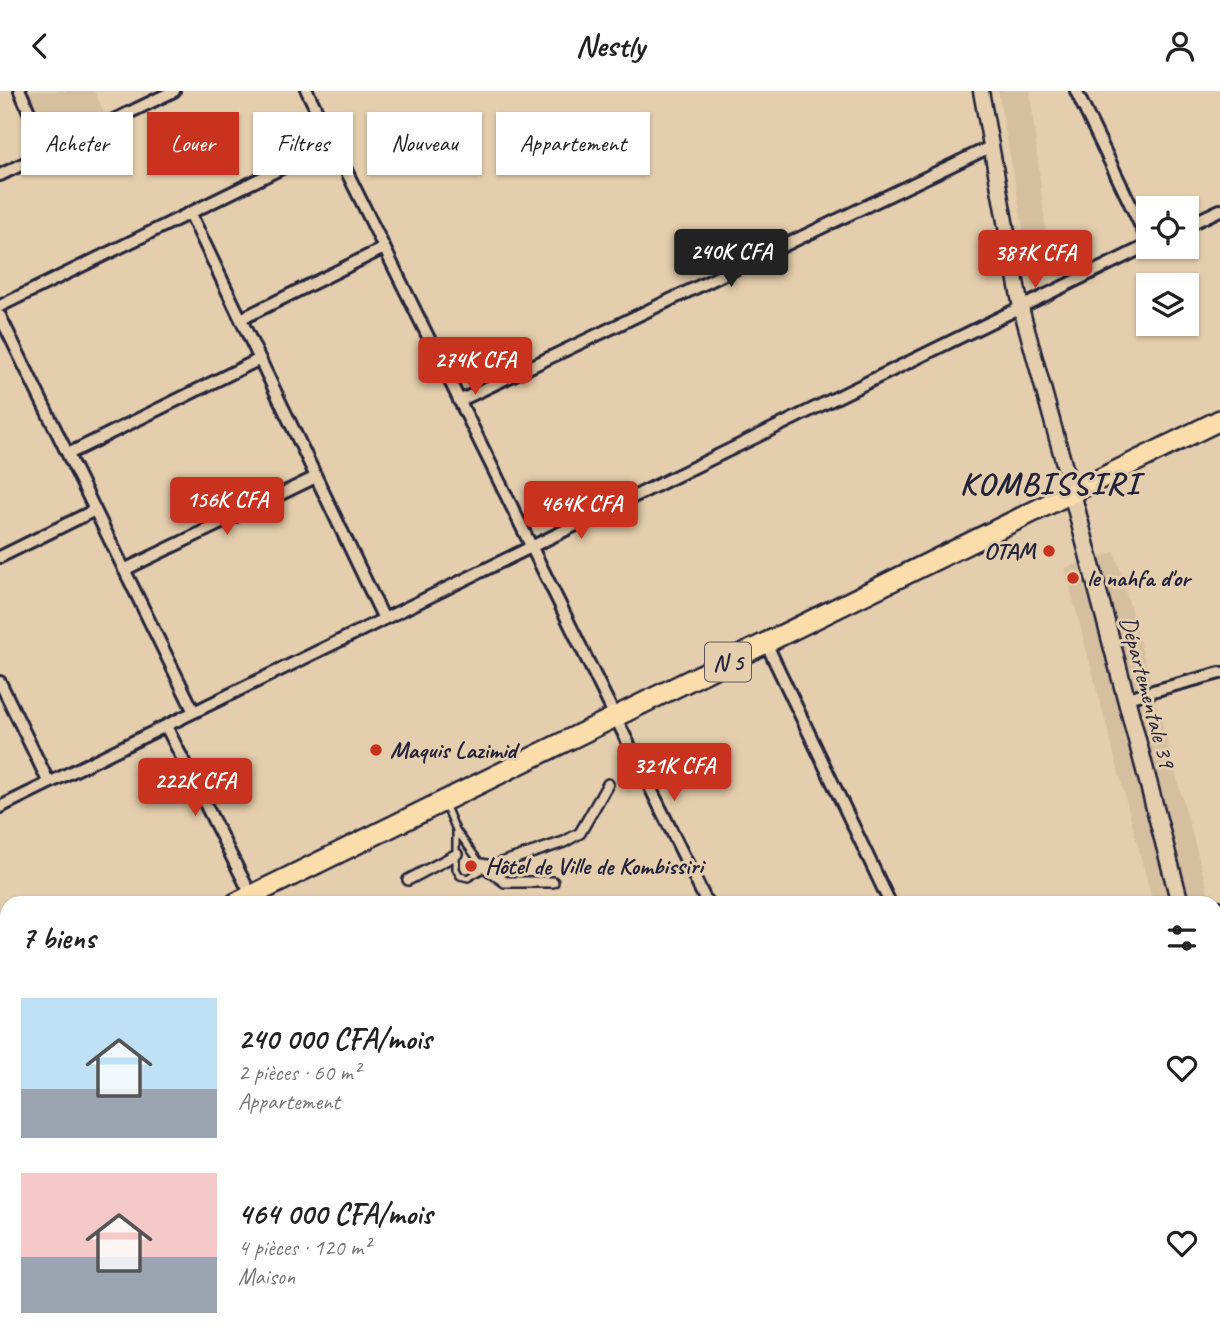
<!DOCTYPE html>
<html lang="fr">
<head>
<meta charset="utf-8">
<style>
  :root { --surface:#fff; --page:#f6f6f6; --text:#222; --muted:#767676; --accent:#c8321e }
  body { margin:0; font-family:Caveat,sans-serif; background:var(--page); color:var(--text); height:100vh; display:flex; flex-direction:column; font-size:26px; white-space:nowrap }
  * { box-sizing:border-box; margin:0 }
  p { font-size:23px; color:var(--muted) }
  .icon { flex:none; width:38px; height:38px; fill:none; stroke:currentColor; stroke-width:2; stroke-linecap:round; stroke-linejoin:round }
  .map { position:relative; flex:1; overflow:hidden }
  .panel { position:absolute; left:0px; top:805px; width:1222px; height:448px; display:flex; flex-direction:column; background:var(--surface); border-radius:21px 21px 0 0; box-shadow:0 2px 5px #0004 }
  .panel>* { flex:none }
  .banner { position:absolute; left:21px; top:21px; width:700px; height:63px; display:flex; gap:14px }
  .controls { position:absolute; left:1136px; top:105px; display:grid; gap:14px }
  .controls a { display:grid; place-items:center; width:63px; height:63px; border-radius:0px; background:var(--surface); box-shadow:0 2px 5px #0004; font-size:35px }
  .price { position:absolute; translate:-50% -60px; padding:0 16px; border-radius:7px; background:var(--accent); color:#fff; font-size:23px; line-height:46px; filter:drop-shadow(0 2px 4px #0008) }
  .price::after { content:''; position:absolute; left:50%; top:42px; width:21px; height:16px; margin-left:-10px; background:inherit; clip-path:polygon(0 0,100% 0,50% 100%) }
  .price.on { background:#222; color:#fff }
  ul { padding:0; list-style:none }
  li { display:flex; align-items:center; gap:21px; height:175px; padding:0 21px }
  li span { display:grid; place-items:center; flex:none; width:196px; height:140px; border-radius:0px; color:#555 }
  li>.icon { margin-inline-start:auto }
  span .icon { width:84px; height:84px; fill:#fffc; stroke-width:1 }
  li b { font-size:30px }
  h2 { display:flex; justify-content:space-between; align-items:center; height:84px; padding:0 21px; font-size:30px }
  .chip { padding:0 24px; border-radius:0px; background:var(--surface); box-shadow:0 2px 5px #0004; font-size:24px; line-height:63px }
  .chip.on { background:var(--accent); color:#fff }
  header { display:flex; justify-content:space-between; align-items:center; height:91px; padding:0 21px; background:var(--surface); font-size:32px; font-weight:800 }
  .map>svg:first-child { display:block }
  .built { fill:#d6bf9f }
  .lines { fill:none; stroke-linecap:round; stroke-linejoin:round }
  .service-casing { stroke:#22223b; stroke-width:10 }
  .pedestrian-casing { stroke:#22223b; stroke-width:14 }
  .minor-casing { stroke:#22223b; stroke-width:16 }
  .tertiary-casing { stroke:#22223b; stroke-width:19 }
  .secondary-casing { stroke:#22223b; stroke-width:21 }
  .trunk-casing { stroke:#22223b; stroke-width:24 }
  .service { stroke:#e4cead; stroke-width:5 }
  .pedestrian { stroke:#e4cead; stroke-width:9 }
  .minor { stroke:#e4cead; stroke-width:10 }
  .tertiary { stroke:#e4cead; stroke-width:14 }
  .secondary { stroke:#e4cead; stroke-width:16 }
  .trunk { stroke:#faddab; stroke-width:19 }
  .poi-dot { fill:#c8321e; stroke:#e4cead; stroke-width:2.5 }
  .labels { text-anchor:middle; stroke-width:6; stroke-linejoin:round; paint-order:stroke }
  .shield { fill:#e4cead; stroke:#5c565d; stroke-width:2 }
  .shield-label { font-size:23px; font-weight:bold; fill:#22223b }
  .poi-label { font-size:24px; font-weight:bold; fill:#22223b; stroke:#e4cead; text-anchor:start }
  .street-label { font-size:24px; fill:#22223b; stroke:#e4cead }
  .district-label { font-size:32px; font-weight:bold; letter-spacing:2px; fill:#22223b; stroke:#e4cead }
</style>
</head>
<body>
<header><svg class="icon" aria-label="back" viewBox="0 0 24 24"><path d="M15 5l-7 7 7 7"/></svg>Nestly<svg class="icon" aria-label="person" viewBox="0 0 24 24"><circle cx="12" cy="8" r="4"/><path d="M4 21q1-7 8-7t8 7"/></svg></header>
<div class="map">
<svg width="1220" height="1253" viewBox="0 0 1220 1253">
  <rect width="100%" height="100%" fill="#e4cead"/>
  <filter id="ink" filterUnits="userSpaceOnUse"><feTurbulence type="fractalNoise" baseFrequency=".0143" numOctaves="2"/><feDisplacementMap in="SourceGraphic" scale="14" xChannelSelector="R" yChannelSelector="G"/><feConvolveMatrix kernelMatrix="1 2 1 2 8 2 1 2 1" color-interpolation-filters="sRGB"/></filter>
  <g filter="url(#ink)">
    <path class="built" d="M20,0H94L109,32L47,62Z
      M998,0H1030L1050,178L1032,185Z
      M1115,461L1211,812H1153L1065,477Z
      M1214,824L1220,844V962L1214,941Z
      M1214,1081H1220V1253H888L887,1246H1214Z
      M446,1246H718L719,1253H448Z"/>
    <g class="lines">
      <g class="service-casing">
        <path id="service" d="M445,713L456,739V778L460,785L468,787L480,780L481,773L456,739"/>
      </g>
      <g class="pedestrian-casing">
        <path id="pedestrian" d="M481,773L492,775L564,751L580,742L608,693
          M483,775L505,791H553
          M408,789L457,763"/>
      </g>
      <g class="minor-casing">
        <path id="minor" d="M20,0L47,62
          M307,0L707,812
          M1076,0L1148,150
          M0,84L174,0
          M190,122L384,528
          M1186,135L1220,119
          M0,215L333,52
          M0,225L194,621
          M241,228L384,157
          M459,310L990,56
          M68,363L260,268
          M0,466L95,419
          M124,479L316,386
          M766,552L890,812
          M0,591L49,692
          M1127,607L1220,582
          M166,635L253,808
          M0,716L1148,154
          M1214,817L1220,816
          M0,1055L7,1052
          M1214,1081H1220
          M0,1217L7,1215
          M120,1246L121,1253
          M446,1246L448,1253
          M457,1246L487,1253
          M718,1246L719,1253
          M887,1246L888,1253
          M701,1253L707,1246"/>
      </g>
      <g class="tertiary-casing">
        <path id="tertiary" d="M981,0L1021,217L1072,402"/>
      </g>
      <g class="secondary-casing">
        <path id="secondary" d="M1072,402L1180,812
          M1214,941L1220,962"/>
      </g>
      <g class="trunk-casing">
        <path id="trunk" d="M236,812L1220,329
          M0,928L7,924"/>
      </g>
      <use href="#service" class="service"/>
      <use href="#pedestrian" class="pedestrian"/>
      <use href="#minor" class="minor"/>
      <use href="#tertiary" class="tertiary"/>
      <use href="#secondary" class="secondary"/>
      <use href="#trunk" class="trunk"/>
    </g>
  </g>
  <g class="poi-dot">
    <circle cx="1049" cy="460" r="7"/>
    <circle cx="1073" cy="487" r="7"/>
    <circle cx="376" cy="659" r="7"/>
    <circle cx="471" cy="775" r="7"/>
  </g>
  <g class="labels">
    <rect class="shield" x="705" y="551.5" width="46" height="39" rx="5"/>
    <g class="shield-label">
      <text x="728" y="579">N 5</text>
    </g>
    <g class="poi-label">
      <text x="1035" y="468" text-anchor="end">OTAM</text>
      <text x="1087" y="495">le nahfa d'or</text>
      <text x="390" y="667">Maquis Lazimid</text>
      <text x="485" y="783">Hôtel de Ville de Kombissiri</text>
    </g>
    <g class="street-label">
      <text transform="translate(1148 601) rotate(75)" y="8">Départementale 39</text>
    </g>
    <g class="district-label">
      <text x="1050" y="403">KOMBISSIRI</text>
    </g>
  </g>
</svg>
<div class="controls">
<a><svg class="icon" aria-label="locate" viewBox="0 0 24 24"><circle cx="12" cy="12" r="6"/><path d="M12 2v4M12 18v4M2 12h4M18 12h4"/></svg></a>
<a><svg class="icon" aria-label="layers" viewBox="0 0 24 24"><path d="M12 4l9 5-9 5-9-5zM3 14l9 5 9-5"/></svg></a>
</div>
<b class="price on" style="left:731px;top:198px">240K CFA</b>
<b class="price" style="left:1035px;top:199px">387K CFA</b>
<b class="price" style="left:475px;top:306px">274K CFA</b>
<b class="price" style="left:227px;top:446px">156K CFA</b>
<b class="price" style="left:581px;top:450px">464K CFA</b>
<b class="price" style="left:674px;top:712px">321K CFA</b>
<b class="price" style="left:195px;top:727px">222K CFA</b>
<div class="banner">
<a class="chip">Acheter</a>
<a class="chip on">Louer</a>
<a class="chip">Filtres</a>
<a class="chip">Nouveau</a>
<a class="chip">Appartement</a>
</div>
<section class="panel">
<h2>7 biens<svg class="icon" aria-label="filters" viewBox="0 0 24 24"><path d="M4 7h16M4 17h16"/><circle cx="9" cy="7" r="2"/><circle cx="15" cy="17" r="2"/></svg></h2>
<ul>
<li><span style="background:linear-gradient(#bfe0f5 65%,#9aa5b1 0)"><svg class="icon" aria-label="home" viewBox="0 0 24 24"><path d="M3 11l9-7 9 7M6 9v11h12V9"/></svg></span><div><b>240 000 CFA/mois</b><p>2 pièces · 60 m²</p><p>Appartement</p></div><svg class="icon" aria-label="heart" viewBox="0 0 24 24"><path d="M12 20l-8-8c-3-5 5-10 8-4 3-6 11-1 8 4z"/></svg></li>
<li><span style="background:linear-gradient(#f6c9c9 60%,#9aa5b1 0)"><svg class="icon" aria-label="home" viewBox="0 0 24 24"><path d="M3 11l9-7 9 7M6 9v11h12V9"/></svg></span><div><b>464 000 CFA/mois</b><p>4 pièces · 120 m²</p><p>Maison</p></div><svg class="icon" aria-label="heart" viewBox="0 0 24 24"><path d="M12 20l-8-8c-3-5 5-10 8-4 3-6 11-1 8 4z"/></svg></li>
</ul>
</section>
</div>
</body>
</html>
